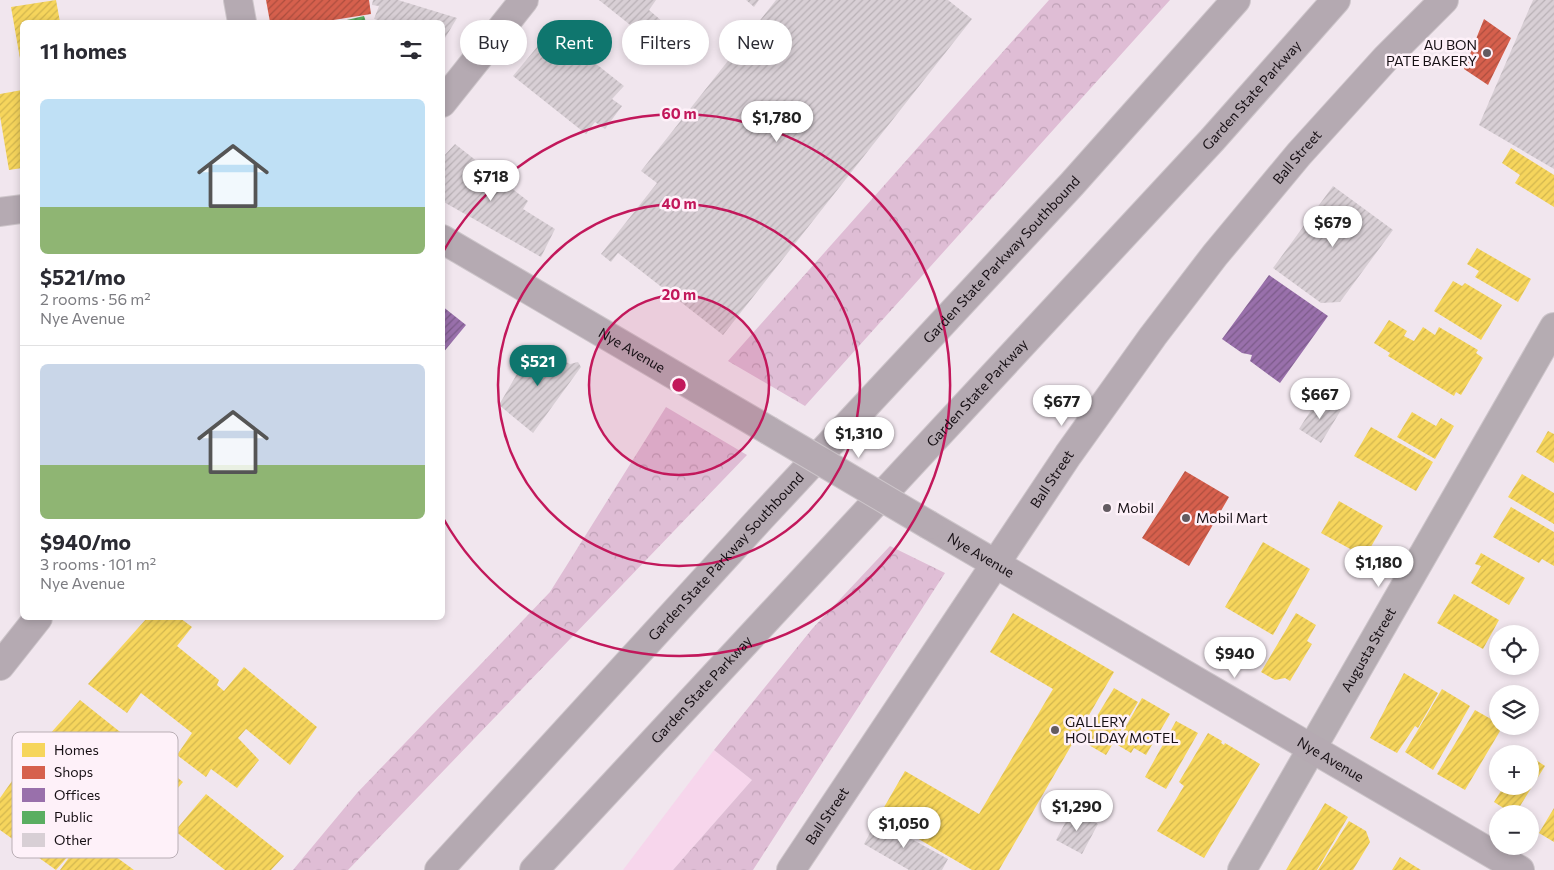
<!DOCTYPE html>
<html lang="en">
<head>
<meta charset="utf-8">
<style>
  :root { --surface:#fff; --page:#f2f2f3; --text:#2b2b33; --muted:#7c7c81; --line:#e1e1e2; --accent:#0f766e }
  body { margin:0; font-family:Commissioner,sans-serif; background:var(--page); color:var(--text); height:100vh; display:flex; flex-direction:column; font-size:19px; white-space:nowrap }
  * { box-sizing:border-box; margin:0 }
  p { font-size:16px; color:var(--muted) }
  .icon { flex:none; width:28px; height:28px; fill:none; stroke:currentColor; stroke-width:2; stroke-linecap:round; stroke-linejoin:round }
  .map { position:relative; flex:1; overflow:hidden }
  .sheet { position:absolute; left:20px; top:20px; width:425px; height:600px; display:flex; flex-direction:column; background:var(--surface); border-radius:8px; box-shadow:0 2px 8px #0003 }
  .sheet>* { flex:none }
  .guide { position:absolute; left:460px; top:20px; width:475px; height:45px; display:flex; gap:10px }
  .fabs { position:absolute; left:1489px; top:625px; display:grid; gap:10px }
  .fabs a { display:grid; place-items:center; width:50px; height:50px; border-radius:50%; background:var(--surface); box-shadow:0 2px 8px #0003; font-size:25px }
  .price { position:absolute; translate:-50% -42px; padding:0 11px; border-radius:18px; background:#fff; color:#222; font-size:16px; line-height:32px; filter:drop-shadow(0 1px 2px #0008) }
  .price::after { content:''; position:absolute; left:50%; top:30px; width:15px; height:11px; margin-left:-8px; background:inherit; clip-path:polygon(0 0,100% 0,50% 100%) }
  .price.on { background:var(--accent); color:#fff }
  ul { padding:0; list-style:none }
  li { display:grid; align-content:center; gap:10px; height:265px; padding:0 20px }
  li+li { border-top:1px solid var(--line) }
  li span { display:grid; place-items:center; height:155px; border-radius:8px; color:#555 }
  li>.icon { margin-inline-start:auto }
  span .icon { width:90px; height:90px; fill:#fffc; stroke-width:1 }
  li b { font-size:21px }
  h2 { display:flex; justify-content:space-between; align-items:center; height:60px; padding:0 20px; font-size:21px }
  .tag { padding:0 18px; border-radius:22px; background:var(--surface); box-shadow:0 2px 8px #0003; font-size:18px; line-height:45px }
  .tag.on { background:var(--accent); color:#fff }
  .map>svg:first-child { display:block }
  .grass { fill:#f7d6ec }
  .forest { fill:url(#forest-crowns) }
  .homes { fill:url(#homes-hatch) }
  .shops { fill:url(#shops-hatch) }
  .offices { fill:url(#offices-hatch) }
  .public { fill:url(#public-hatch) }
  .building { fill:url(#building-hatch) }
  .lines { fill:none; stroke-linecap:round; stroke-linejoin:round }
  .street-casing { stroke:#cdc5ca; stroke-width:30 }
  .secondary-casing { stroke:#cdc5ca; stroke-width:30 }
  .highway-casing { stroke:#cdc5ca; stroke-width:30 }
  .street { stroke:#b5acb2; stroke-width:28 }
  .secondary { stroke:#b5aab2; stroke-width:28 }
  .highway { stroke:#b4a9b1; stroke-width:28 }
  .secondary-bridge-casing { stroke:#cdc5ca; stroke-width:30; stroke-linecap:butt }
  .secondary-bridge { stroke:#b5aab2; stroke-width:28 }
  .ring { fill:none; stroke:#c2185b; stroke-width:2.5 }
  .poi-dot { fill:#635b61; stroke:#fef1f9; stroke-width:2 }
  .labels { text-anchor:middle; stroke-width:5; stroke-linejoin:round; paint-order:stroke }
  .poi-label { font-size:14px; fill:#171015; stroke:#fef1f9; text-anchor:start }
  .street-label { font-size:14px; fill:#171015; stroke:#fef1f9 }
  .key { fill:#fef1f9; stroke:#b9aeb5; stroke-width:1 }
  .key-label { font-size:14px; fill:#171015 }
  .centre { fill:#c2185b; stroke:#fef1f9; stroke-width:2.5 }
  .ring-label { font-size:15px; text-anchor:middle; font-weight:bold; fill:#c2185b; stroke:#fef1f9; stroke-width:5; stroke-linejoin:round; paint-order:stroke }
</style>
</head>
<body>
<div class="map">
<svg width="1554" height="870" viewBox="0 0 1554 870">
  <defs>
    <pattern id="forest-crowns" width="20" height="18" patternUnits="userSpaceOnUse" patternTransform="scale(1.25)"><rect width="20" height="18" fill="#dfbdd5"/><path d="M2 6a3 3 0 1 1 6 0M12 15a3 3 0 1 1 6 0" fill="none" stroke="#bfa1b6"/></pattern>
    <pattern id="homes-hatch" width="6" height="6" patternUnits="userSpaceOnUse" patternTransform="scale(1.25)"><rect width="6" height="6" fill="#f6d55c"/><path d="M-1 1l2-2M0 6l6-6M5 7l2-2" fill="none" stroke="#d2b64f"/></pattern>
    <pattern id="shops-hatch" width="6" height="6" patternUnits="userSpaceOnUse" patternTransform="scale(1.25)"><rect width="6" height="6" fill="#d6604d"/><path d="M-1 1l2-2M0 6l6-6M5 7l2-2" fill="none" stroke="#ad4e3f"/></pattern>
    <pattern id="offices-hatch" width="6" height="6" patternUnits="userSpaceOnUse" patternTransform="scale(1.25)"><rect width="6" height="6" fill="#9970ab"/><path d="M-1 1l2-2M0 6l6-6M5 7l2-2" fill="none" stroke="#7c5b8a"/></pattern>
    <pattern id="public-hatch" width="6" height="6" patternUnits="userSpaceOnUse" patternTransform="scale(1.25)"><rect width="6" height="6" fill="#5aae61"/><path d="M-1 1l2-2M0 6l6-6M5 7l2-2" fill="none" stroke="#498c4f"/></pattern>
    <pattern id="building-hatch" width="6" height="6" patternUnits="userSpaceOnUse" patternTransform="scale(1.25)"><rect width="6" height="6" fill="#d8cfd5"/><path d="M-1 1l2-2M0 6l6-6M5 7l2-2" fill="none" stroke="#b9b1b6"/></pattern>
  </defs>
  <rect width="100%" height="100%" fill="#f1e6ee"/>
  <path class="grass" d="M714,750L752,780L673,870H623Z"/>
  <path class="forest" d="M1049,0H1170L805,406L728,361Z
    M666,407L747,455L348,870H293L357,793L550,592Z
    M890,546L945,573L753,870H673L752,780L714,750L812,629Z"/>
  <path class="homes" d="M56,0L60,22H22V70L11,7Z
    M22,90V168L9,170L0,116V94Z
    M1511,148L1554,175V207L1515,183L1520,175L1502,163Z
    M1477,248L1531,279L1518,302L1475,277L1479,271L1467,264Z
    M1453,281L1462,286L1465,283L1502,305L1481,340L1434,311Z
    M1389,320L1407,331L1404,336L1414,341L1423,327L1435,335L1439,327L1478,350L1476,353L1483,358L1461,395L1456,392L1454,396L1388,356L1390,353L1374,343Z
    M1412,412L1436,426L1441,418L1454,426L1435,459L1397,437Z
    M1371,427L1433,462L1416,491L1354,456Z
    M1548,431L1554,434V463L1536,452Z
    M1522,474L1554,493V524L1508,497Z
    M1339,501L1383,526L1365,557L1321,533Z
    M1511,507L1554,532V566L1542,559L1539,563L1493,537Z
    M1263,542L1310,569L1273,635L1225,607Z
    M1481,553L1525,578L1509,605L1471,583L1481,566L1475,564Z
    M1454,594L1499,620L1483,649L1437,623Z
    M1013,613L1114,672L999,870H972L879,816L905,771L979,814L1053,689L990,652Z
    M1296,613L1316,625L1307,641L1312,644L1290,681L1285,678L1275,680L1261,672Z
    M147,618H180L192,627L177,646L219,680L217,685L224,691L244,667L317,727L290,765L246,729L238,738L259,760L237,788L211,769L206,777L177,755L192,733L141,693L127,713L88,684Z
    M1404,673L1438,693L1418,728L1415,726L1397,753L1370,738Z
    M1114,688L1138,702L1106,755L1082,741Z
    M1442,689L1470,706L1433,770L1405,752Z
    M1142,698L1170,714L1146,755L1134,748L1131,753L1116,744Z
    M80,700L183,782L152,818L49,735Z
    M1475,710L1498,723V726H1503L1465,790L1437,774Z
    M1176,721L1198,733L1166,789L1145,777Z
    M1208,733L1222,741L1221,743L1224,745L1225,743L1260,764L1204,858L1157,831L1184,786L1179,782Z
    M1530,756L1545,766L1515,814H1513L1494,802L1504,786H1530Z
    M12,781L86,835L134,870H60L78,845L56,870L0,830V798Z
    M206,794L284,856L271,870H225L175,831Z
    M1325,803L1348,817L1317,870H1286Z
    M1554,808V842L1539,833Z
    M1349,821L1366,831L1370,842L1353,870H1318Z
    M1400,857L1421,870H1392Z"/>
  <path class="shops" d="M266,0H369L371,14L321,22H270Z
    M1484,19L1511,38L1488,85L1464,69Z
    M1185,471L1229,497L1189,566L1142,538Z"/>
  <path class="offices" d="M1269,275L1328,316L1280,383L1250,361L1252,355L1242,353L1222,339Z
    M442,306L466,325L442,354Z"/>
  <path class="public" d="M364,16L366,22H338Z"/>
  <path class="building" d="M373,0H398L457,18L442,43V22H384L374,19L379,6L372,5Z
    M599,0H656L649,10L663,22L649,40Z
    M746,0H759L754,7Z
    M776,0H948L972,19L723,335L618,253L611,262L601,254L657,183L641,171Z
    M1533,0H1554V169L1479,125Z
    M552,29L624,86L612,99L622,106L605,129L595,122L586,134L513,76Z
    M455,144L528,201L523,209L555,229L541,257L442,201V158Z
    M1333,186L1393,230L1340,302L1321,303L1273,268Z
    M533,346L570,364L578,362L581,367L533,433L499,405Z
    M1320,396L1341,410L1321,443L1299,429Z
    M1072,810L1098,824L1082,854L1056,840Z
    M877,820L948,859L942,870H909L864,844Z"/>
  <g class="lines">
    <g class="street-casing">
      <g id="street">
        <path id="s1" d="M1242,870L1554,327"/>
      </g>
    </g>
    <g class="secondary-casing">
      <g id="secondary">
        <path d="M238,0L242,22"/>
        <path d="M442,103L524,0"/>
        <path d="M0,212L22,209"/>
        <path id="s2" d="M442,239L768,430"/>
        <path id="s3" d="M929,525L1520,870"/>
        <path d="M0,666L38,618"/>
        <path id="s4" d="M791,870L1068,455L1153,336L1215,255L1299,154L1386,58L1444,0"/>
      </g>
    </g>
    <g class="highway-casing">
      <g id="highway">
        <path id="s5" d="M439,870L759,520L1072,184L1236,0"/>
        <path id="s6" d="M534,870L1212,140L1336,0"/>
      </g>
    </g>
    <use href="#street" class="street"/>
    <use href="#secondary" class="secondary"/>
    <use href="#highway" class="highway"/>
    <g class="secondary-bridge-casing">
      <path id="secondary-bridge" d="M768,430L929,525"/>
    </g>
    <use href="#secondary-bridge" class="secondary-bridge"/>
  </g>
  <circle cx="679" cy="385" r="90" fill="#c2185b" fill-opacity=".12"/>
  <g class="ring">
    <circle cx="679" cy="385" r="90"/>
    <circle cx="679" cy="385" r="181"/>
    <path d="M443 252A271 271 0 1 1 443 518"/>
  </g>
  <g class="poi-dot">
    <circle cx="1487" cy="53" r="5"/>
    <circle cx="1107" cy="508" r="5"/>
    <circle cx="1186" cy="518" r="5"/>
    <circle cx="1055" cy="730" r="5"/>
  </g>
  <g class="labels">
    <g class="poi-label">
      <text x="1477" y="50" text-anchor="end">AU BON<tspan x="1477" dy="16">PATE BAKERY</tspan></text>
      <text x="1117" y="513">Mobil</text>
      <text x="1196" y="523">Mobil Mart</text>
      <text x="1065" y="727">GALLERY<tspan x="1065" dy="16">HOLIDAY MOTEL</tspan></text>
    </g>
    <g class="street-label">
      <text dy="5" stroke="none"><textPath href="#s6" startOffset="1056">Garden State Parkway</textPath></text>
      <text dy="5" stroke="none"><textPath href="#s4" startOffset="875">Ball Street</textPath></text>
      <text dy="5" stroke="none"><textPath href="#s5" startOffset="830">Garden State Parkway Southbound</textPath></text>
      <text dy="5" stroke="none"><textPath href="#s2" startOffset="220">Nye Avenue</textPath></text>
      <text dy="5" stroke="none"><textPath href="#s6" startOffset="651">Garden State Parkway</textPath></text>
      <text dy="5" stroke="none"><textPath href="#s4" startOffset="470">Ball Street</textPath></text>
      <text dy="5" stroke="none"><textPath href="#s3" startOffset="60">Nye Avenue</textPath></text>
      <text dy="5" stroke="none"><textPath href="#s5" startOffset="425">Garden State Parkway Southbound</textPath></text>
      <text dy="5" stroke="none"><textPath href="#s1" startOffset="254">Augusta Street</textPath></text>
      <text dy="5" stroke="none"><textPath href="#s6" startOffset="246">Garden State Parkway</textPath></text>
      <text dy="5" stroke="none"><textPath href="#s3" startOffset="465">Nye Avenue</textPath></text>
      <text dy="5" stroke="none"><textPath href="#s4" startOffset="65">Ball Street</textPath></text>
    </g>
  </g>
  <rect x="12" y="732" width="166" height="126" rx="8" class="key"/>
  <rect x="22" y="743" width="23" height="14" fill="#f6d55c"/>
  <rect x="22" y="766" width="23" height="13" fill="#d6604d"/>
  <rect x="22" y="788" width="23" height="14" fill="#9970ab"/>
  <rect x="22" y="811" width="23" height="13" fill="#5aae61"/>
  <rect x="22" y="833" width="23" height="14" fill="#d8cfd5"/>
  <g class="key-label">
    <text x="54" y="755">Homes</text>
    <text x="54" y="777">Shops</text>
    <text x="54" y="800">Offices</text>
    <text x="54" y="822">Public</text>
    <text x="54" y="845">Other</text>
  </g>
  <circle cx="679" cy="385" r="8" class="centre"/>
  <g class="ring-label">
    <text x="679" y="119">60 m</text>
    <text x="679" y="209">40 m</text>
    <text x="679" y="300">20 m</text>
  </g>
</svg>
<div class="fabs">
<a><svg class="icon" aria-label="locate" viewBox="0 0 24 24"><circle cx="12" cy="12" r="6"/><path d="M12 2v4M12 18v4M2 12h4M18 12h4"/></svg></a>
<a><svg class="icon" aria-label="layers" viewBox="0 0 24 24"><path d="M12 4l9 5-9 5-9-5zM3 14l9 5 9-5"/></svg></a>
<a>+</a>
<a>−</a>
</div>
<b class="price" style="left:777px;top:143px">$1,780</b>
<b class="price" style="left:491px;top:202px">$718</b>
<b class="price" style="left:1333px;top:248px">$679</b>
<b class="price on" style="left:538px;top:387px">$521</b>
<b class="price" style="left:1320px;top:420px">$667</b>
<b class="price" style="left:1062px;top:427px">$677</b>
<b class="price" style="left:859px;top:459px">$1,310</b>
<b class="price" style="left:1379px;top:588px">$1,180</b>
<b class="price" style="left:1235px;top:679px">$940</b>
<b class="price" style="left:1077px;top:832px">$1,290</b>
<b class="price" style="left:904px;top:849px">$1,050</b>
<div class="guide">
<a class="tag">Buy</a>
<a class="tag on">Rent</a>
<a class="tag">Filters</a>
<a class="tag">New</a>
</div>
<section class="sheet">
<h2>11 homes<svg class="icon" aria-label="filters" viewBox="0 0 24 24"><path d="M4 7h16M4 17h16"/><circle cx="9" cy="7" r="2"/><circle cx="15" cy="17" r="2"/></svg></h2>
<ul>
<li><span style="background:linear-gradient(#bfe0f5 70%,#8fb573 0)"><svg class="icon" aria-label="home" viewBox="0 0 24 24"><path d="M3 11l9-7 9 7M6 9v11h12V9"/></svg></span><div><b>$521/mo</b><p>2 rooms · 56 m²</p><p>Nye Avenue</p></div></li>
<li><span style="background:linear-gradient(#c9d6e8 65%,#8fb573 0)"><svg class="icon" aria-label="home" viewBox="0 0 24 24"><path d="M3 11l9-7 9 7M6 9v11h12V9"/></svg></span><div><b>$940/mo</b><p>3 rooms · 101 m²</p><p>Nye Avenue</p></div></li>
</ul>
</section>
</div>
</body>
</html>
